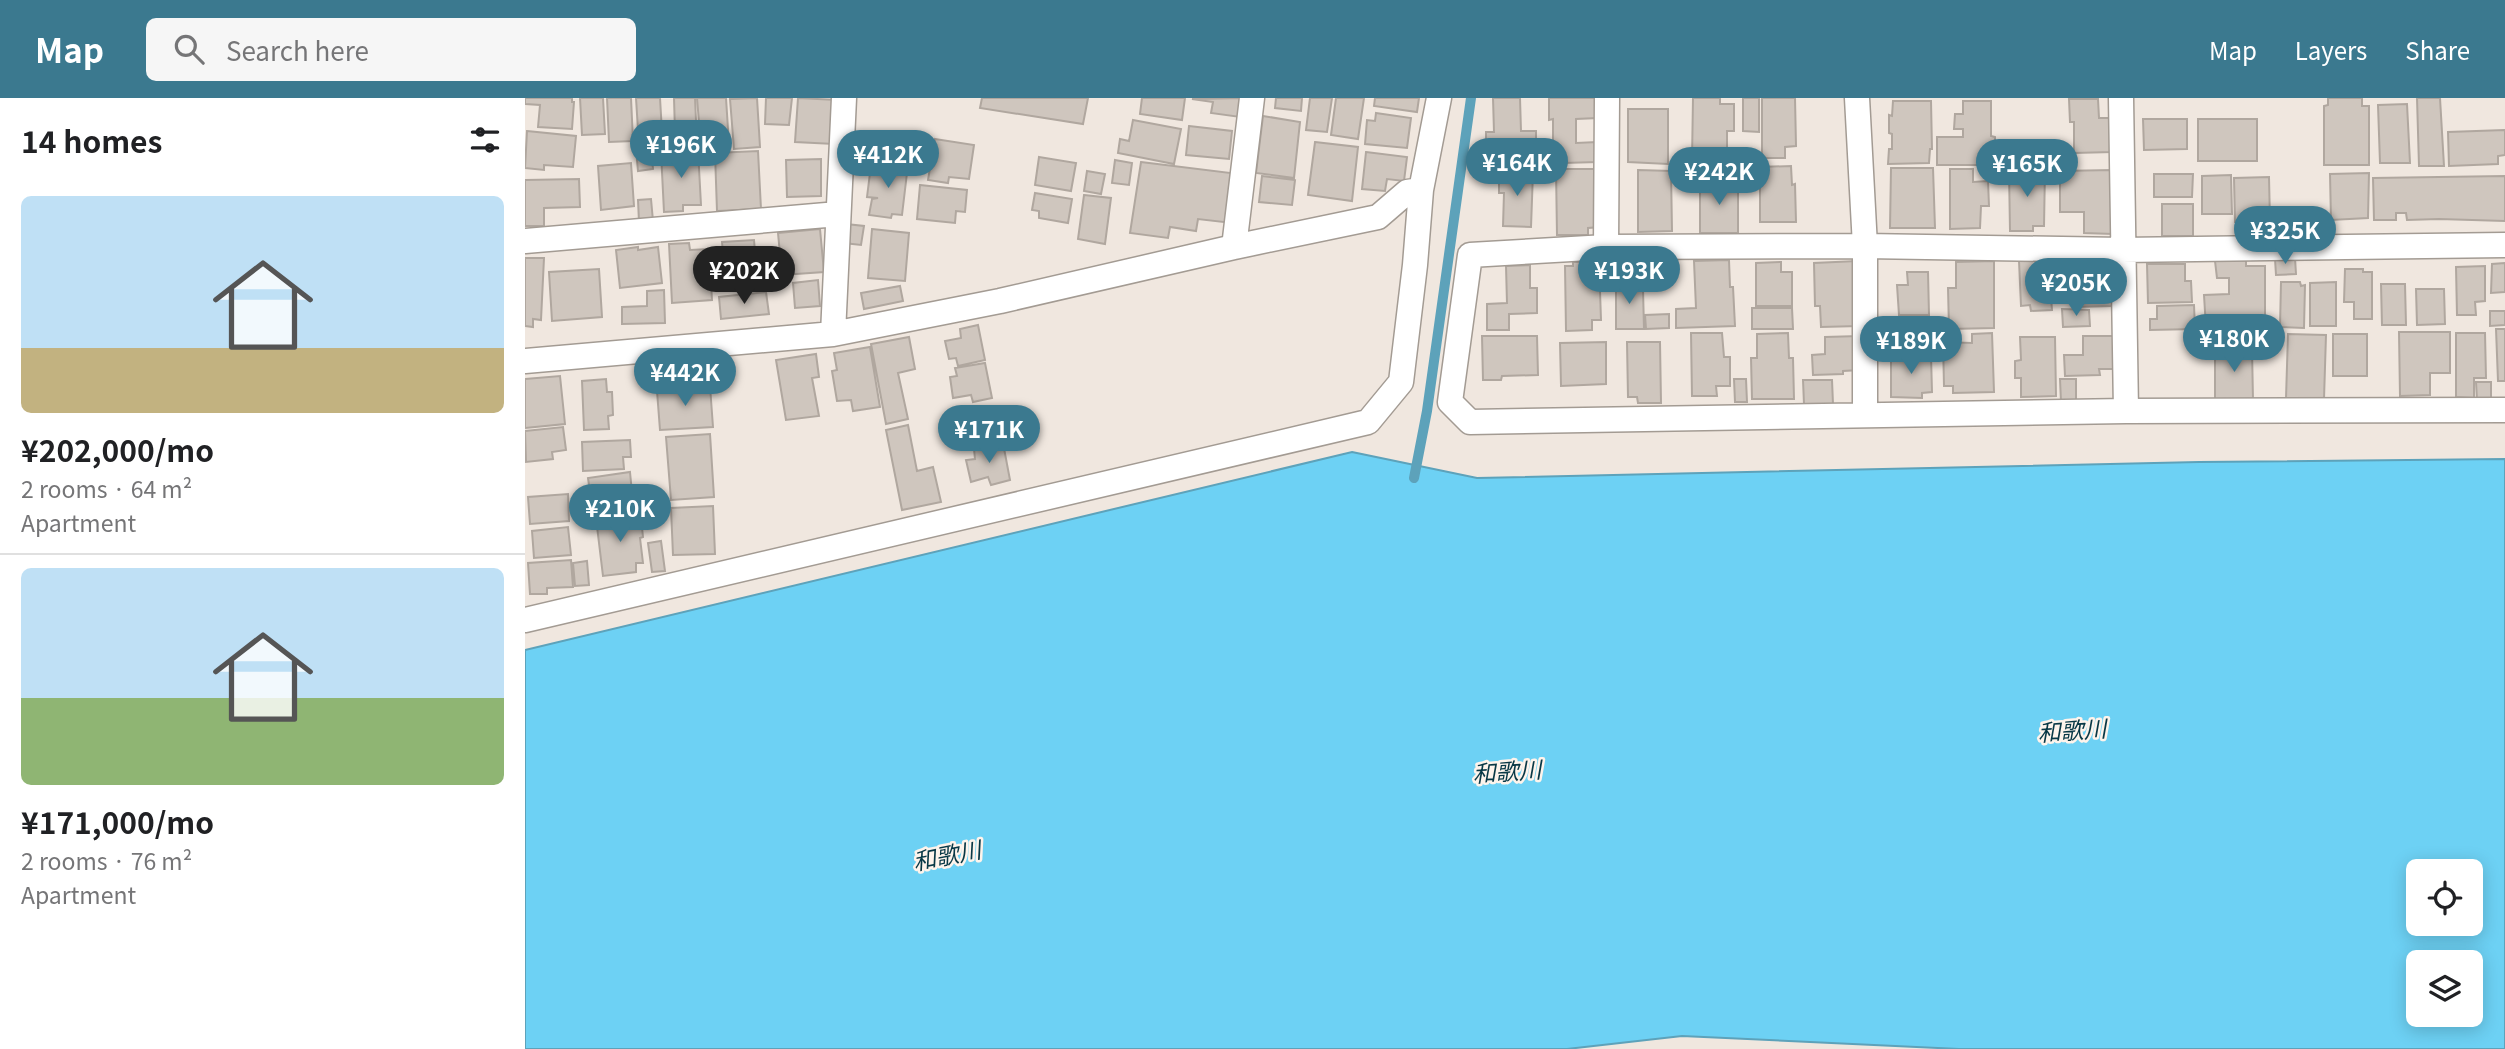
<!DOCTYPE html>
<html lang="en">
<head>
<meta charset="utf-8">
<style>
  :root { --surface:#fff; --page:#f6f6f6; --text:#202124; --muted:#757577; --line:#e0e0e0; --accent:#3b798f }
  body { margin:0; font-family:Georgia,"Noto Sans JP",serif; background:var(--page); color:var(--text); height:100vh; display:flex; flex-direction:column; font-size:26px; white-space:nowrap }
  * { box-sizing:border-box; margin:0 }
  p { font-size:23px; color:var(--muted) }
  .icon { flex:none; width:38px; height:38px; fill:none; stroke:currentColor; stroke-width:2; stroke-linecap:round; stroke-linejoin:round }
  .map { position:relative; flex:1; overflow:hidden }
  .sheet { display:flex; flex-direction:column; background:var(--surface); width:525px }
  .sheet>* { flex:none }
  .tools { position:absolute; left:1881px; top:761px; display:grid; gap:14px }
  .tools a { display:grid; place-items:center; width:77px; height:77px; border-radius:10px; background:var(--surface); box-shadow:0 4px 18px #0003; font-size:35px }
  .price { position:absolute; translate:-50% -60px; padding:0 16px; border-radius:24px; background:var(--accent); color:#fff; font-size:23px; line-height:46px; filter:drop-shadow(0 2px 4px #0008) }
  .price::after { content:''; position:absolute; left:50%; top:42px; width:21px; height:16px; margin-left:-10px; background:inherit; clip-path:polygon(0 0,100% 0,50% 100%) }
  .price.on { background:#222; color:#fff }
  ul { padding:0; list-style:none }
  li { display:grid; align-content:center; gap:14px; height:371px; padding:0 21px }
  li+li { border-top:2px solid var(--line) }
  li span { display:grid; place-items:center; height:217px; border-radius:10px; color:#555 }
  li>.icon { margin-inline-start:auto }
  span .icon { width:126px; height:126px; fill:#fffc; stroke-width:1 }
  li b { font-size:30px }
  h2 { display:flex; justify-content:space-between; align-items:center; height:84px; padding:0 21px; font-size:30px }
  header { display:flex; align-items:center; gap:42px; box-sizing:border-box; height:98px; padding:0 35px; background:var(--accent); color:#fff }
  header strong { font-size:33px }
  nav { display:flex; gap:38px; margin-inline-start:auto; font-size:24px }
  .search { width:490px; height:63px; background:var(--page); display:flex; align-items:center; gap:18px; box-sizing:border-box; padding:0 24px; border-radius:10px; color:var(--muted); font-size:26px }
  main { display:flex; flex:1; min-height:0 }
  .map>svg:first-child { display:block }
  .water { fill:#6dd1f4; stroke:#5da2ba; stroke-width:2; fill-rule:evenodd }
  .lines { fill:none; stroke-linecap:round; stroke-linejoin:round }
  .stream { stroke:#5da2ba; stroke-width:10 }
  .building { fill:#cfc6be; stroke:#b0a79f; stroke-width:2 }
  .minor-casing { stroke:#a39b93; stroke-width:27 }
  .minor { stroke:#fff; stroke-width:24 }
  .labels { text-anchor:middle; stroke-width:5; stroke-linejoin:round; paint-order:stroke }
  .water-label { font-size:23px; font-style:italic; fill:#083846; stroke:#fef4ec }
</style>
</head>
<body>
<header>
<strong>Map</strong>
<div class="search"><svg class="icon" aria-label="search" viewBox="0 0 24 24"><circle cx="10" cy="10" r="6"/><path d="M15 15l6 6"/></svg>Search here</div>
<nav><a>Map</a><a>Layers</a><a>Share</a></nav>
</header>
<main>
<section class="sheet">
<h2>14 homes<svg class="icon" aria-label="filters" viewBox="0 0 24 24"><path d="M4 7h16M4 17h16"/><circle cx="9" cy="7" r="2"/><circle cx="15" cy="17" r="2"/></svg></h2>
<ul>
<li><span style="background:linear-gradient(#bfe0f5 70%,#c2b280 0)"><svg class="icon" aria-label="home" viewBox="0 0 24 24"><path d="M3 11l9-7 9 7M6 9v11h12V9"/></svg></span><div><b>¥202,000/mo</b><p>2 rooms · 64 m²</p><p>Apartment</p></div></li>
<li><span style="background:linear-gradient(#bfe0f5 60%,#8fb573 0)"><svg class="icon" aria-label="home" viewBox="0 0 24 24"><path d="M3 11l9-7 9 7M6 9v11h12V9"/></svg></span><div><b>¥171,000/mo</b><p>2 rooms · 76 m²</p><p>Apartment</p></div></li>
</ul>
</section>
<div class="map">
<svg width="1980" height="951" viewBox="0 0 1980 951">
  <rect width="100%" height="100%" fill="#f0e7df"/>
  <path class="water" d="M827,354L952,380L1674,364L1980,361V951H1434L1157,938L1042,951H0V552ZM1894,774H1946V826H1894ZM1894,864H1946V917H1894Z"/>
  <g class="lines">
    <path class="stream" d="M889,380L902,313L946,0"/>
  </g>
  <path class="building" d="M0,0H47V4H49L47,31L13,29L15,7L0,6Z
    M55,0H78L80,36L57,37Z
    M82,0H106L108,43L84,44Z
    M111,0H135L137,34H150L149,0H170L172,45L114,48Z
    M172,0H201L204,47L176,49Z
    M232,0L235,49L209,51L205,1Z
    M241,0H267L264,27L240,26Z
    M273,0L312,2L309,46L270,44Z
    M457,0H563L558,26L455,10Z
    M617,0H660L657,22L615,16Z
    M718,0L715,19L686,15L688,4L667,1Z
    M751,0H777L776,13L750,10Z
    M785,0H807L802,34L781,32Z
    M811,0H839L833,41L806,37Z
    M850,0H894L892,14L849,8Z
    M968,0H995L996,33H1011V58L961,59V34H969Z
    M1024,0H1073V20L1051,21V45L1072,44L1073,64L1038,65V60H1024L1023,44L1028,43V21L1024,22Z
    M1168,0H1195V6H1209V33H1202V62H1167Z
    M1218,0H1234V34L1218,33Z
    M1237,0H1270L1271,48L1260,49V60H1237Z
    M1803,0H1837V8H1844V67H1799V8L1803,7Z
    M1892,0H1915L1919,68H1894Z
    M1544,1H1573L1574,20H1586L1587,54L1549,55V24H1545Z
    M1368,3H1406L1407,51H1405L1404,65L1363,66L1364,51H1367V36L1364,35V17L1367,18Z
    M1438,3H1466V38L1470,39V67H1412V39H1438V31H1429L1430,16H1438Z
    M1882,6L1885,65H1855L1853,7Z
    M1103,11H1143V66L1103,64Z
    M851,15L886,20L882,50L840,46L842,22L850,23Z
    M738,18L775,24L769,80L731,75Z
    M1618,21H1662V51L1619,52Z
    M1673,21H1732V63H1673Z
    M608,22L656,31L649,66L593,55L595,41L604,43Z
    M664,28L707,33L704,61L661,57Z
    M1980,32V57L1973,58V66L1924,68L1923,34Z
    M2,33L51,38L48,69L19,67V72L0,70Z
    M410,41L449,47L444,81L424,79L423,85L403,82Z
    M790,44L833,49L827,103L783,97Z
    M126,50L128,71L113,73L111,51Z
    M173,52L176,107H158V113L139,114L136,54Z
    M233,53L236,111L192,113L190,55Z
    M841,54L882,59L879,83L862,81L860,93L837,91Z
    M514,59L551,65L546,93L510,87Z
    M296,61V98L262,99L261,62Z
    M590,62L607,65L604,87L587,85Z
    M357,64L386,67L385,76L382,75L377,117L367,116L366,120L344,117L347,101L353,100L342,99L345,75L356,76Z
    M616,64L714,76L707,125L673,121L671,133L645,129L643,140L605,135Z
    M106,65L109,108L76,112L73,68Z
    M1266,68L1267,87L1270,86L1271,124H1235V69Z
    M1366,70H1408L1410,130H1365Z
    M1031,71H1075L1076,129L1063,130V137H1032Z
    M1425,71H1448V84L1463,83L1464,108H1456L1455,130L1425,131Z
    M1520,71L1519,128H1508V133H1485L1484,72Z
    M1113,72L1146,73L1147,133L1113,134Z
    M1587,72L1588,136L1559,135V114H1535V73Z
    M562,73L580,76L576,96L559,93Z
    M974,73L1008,74L1006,129L978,128L979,95H974Z
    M1844,75L1843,120L1806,122L1805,76Z
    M1629,76H1668L1667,99H1629Z
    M1706,77L1707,116H1677V78Z
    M737,78L770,82L767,107L734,104Z
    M1980,78V123L1914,121L1882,122L1881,115H1871V122H1849L1848,80Z
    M1744,79L1745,124H1710L1709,80Z
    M54,81L55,109L19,110V128H0V82Z
    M1175,83H1213V135H1175Z
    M395,87L442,92L440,114L431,113L430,125L392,121Z
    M510,95L547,101L543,125L514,120V113L507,112Z
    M559,97L586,100L580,146L553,141Z
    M126,101L128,123L114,124L113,102Z
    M1637,106H1668V138H1637Z
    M321,126L339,128L336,147L319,145Z
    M295,131L299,174L257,177L253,135Z
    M347,131L384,135L380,183L343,180Z
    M229,142L233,188L201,190L197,144Z
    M164,145L165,152L184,151L187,202L147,205L144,146Z
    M113,149V152L133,149L137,185L95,190L91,152Z
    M0,160H19L16,222L8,221V229L0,228Z
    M1084,160H1096L1097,179H1084Z
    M1770,160L1771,176L1751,177L1750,161Z
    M1204,162L1205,189H1208L1210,228L1151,230V211L1171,210L1169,163Z
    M1520,162L1522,185L1525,186L1527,212L1506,213L1505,207L1496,208L1494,163Z
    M1562,162H1572V168H1588L1587,208L1551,209L1550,188H1563Z
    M1721,162V168H1740V227H1712V231L1681,230L1679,197L1704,196V180H1692L1690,163Z
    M1332,163L1334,228L1296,229L1295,208H1290L1289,165Z
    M1469,163V230L1424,231L1423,190H1431V164Z
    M1048,164H1074L1076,222H1067V232L1041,233L1040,168H1048Z
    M1256,164V174H1267V208H1231V165Z
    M1980,165V194L1966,195L1967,166Z
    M1622,166H1660V183H1666L1667,204L1623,205Z
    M1005,167V190H1012V215L984,216V232H962V206L982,205L981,168Z
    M1960,168V203L1950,204L1951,217H1932L1931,169Z
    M74,171L77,219L27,223L24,174Z
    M1820,171H1838V174H1847V221H1829V204H1819Z
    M1382,174H1403L1404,217H1374L1372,187H1383Z
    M293,182L295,208L270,210L268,185Z
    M1091,182H1110V191H1118L1119,231H1091Z
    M1756,184H1775L1776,188L1780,187L1779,230L1755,229Z
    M1811,184V228H1785V185Z
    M1856,186H1880L1881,227H1857Z
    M375,188L378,203L339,211L336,195Z
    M1891,191H1919L1920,226L1892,227Z
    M139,192L140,225L97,226V209L122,208V193Z
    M241,194L244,216L196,221L194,199Z
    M1669,207L1670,231L1625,232V221H1632V208Z
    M1227,210H1267L1268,231H1227Z
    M1537,211L1564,212L1565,228L1538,229Z
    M1965,213H1980V227L1965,228Z
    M1144,216V230L1121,231L1120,217Z
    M453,227L460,262L433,268L431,260L424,261L420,243L436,240L435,231Z
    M1971,231H1980V283H1973Z
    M1387,234H1410L1411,254H1388Z
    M1874,234H1925V275H1905V297L1875,298Z
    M1166,235H1197L1199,259H1205V288H1191L1192,298H1167Z
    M1263,235L1264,260H1268L1269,301H1227L1226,260H1232V236Z
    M1467,235L1469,294L1428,295V288H1419L1418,244L1447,245V236Z
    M1931,235H1960L1961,280H1949V300L1931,299Z
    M1763,236L1801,237L1799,301L1761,300Z
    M1808,236H1842V278H1808Z
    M957,238H1012L1013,277L977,278L976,282H958Z
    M1334,238L1335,272L1318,273V276L1288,277L1287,257L1300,256V239Z
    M1558,238H1592V271H1574L1575,277L1540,278L1539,257H1558Z
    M384,239L390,271L373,275L383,321L361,326L346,246Z
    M1495,239H1530L1531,298L1496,299V280H1490V263L1496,262Z
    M1081,244V286L1036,288L1035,245Z
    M1102,244H1135L1136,305H1113L1112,299H1103Z
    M345,249L355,309L328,313L326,302L312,303L307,273L312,272L309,255Z
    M1690,251H1727L1728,302L1690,301Z
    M291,256L294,279L287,280L294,318L261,322L251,262Z
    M1406,257L1407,294L1397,295V300L1366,299V258Z
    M460,265L467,300L448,304L446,297L428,300L425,279L432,278L430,270Z
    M35,278L40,326L0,330V281Z
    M81,281L82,294H87L88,317L83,318L84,331L59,332L57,283Z
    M1209,281H1221L1222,304H1210Z
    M1535,281H1551V304H1536Z
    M1278,282H1307L1308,306H1279Z
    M1951,284H1966V301L1952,302Z
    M185,288L188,329L135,332L132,293Z
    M469,309L478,344L460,348L456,336L439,340L435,321L444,319V314Z
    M383,327L392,373L408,369L416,404L377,412L361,332Z
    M38,329L41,352L27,354L28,361L1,364L0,333Z
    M185,336L189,399L146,402L141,339Z
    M105,342L106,359H98L99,371L58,373L57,344Z
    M478,345L485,382L466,387L463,379L446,384L441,362L450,361L449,351Z
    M105,374L108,405L71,409L69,393L65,394L63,380Z
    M43,396L44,423L5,426L3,399Z
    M188,408L190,456L148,457L146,410Z
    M99,416L100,422L116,420L118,439L115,440L118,465H111V474L78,478L71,420Z
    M43,429L46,457L9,460L7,433Z
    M136,443L140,473L127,474L123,445Z
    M46,462L48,489L22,490V496H5L3,465Z
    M62,463L64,487L50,488L48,465Z"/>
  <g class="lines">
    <g class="minor-casing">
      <path id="minor" d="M319,0L308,236L475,203L709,149L853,119L882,94L896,92
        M1082,0L1081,149L945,157L925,304L945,324L1601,313L1980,312
        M1332,0L1340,148V316
        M1596,0L1601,313
        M0,143L313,116
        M709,149L727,0
        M1081,149L1340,148L1597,152L1980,147
        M0,263L308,236
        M0,522L843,324L876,284L890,167L896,92L914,0"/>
    </g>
    <use href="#minor" class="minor"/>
  </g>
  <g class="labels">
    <g class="water-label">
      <text transform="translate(1547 633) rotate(-4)" y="8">和歌川</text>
      <text transform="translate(982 674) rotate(-4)" y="8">和歌川</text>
      <text transform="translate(422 758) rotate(-11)" y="8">和歌川</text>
    </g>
  </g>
</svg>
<div class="tools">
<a><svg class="icon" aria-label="locate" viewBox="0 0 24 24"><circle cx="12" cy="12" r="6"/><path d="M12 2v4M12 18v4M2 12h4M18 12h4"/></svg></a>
<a><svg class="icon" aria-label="layers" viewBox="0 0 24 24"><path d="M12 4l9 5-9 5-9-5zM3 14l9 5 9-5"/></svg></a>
</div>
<b class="price" style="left:156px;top:82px">¥196K</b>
<b class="price" style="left:363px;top:92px">¥412K</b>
<b class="price" style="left:992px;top:100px">¥164K</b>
<b class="price" style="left:1502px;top:101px">¥165K</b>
<b class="price" style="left:1194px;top:109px">¥242K</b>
<b class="price" style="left:1760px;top:168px">¥325K</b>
<b class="price on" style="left:219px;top:208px">¥202K</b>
<b class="price" style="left:1104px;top:208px">¥193K</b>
<b class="price" style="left:1551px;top:220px">¥205K</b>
<b class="price" style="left:1709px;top:276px">¥180K</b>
<b class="price" style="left:1386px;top:278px">¥189K</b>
<b class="price" style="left:160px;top:310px">¥442K</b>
<b class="price" style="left:464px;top:367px">¥171K</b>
<b class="price" style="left:95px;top:446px">¥210K</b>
</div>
</main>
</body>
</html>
